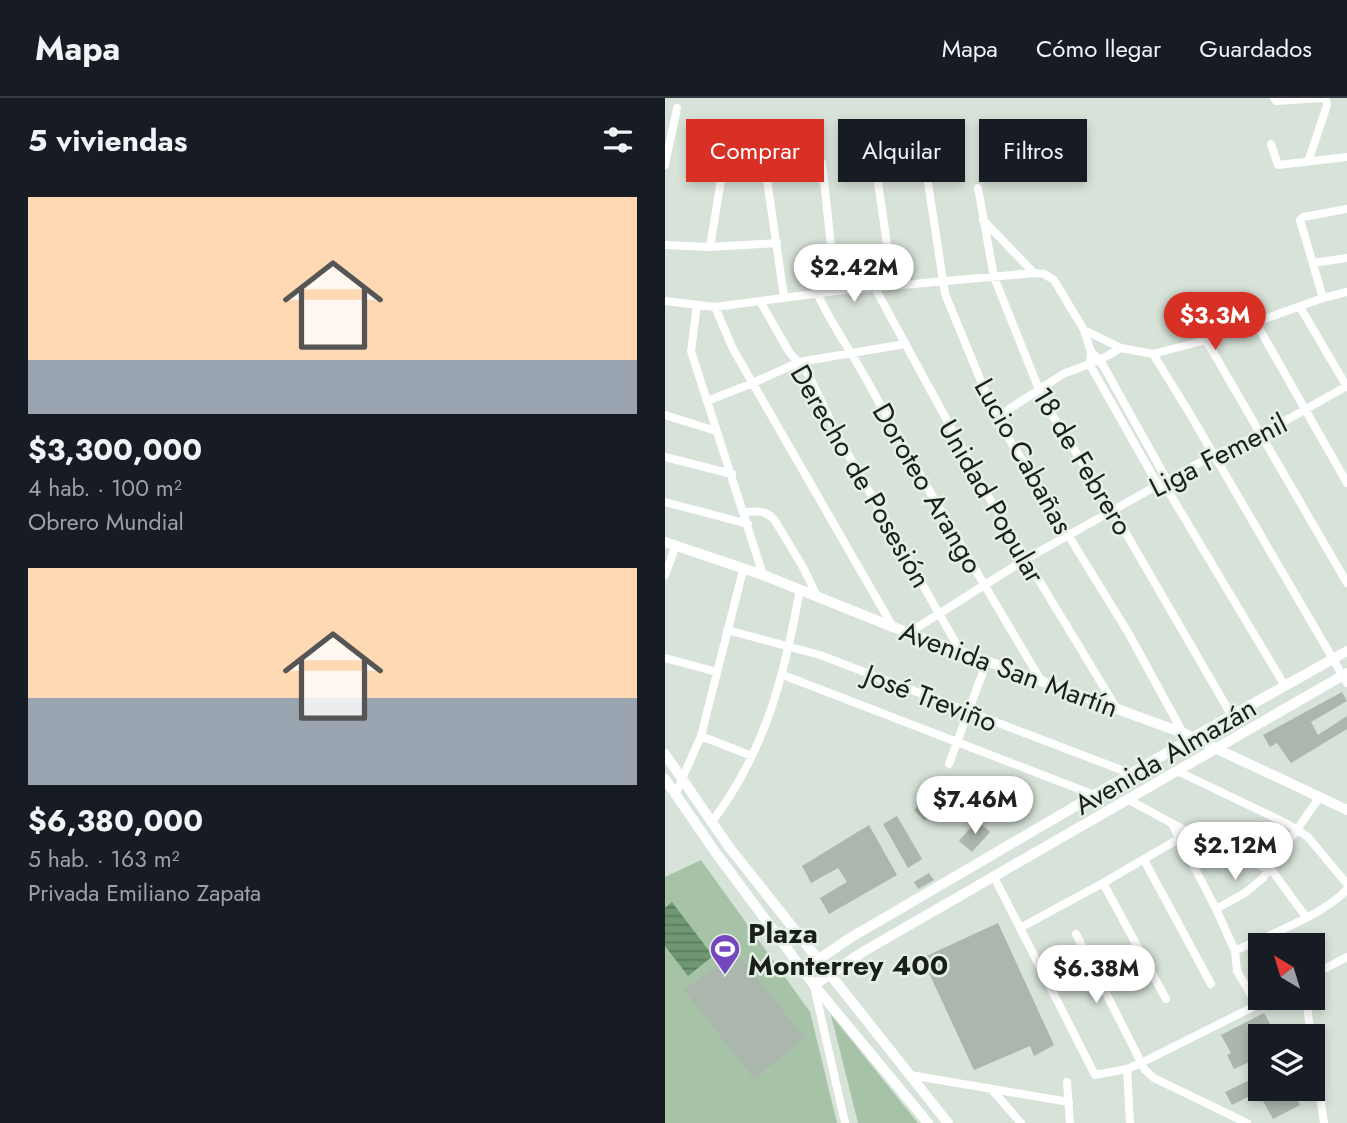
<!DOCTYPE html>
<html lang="es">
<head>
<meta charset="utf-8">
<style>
  :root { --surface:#171b24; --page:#242831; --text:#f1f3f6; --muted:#9ea1a6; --line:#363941; --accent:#d93025 }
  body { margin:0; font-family:Jost,sans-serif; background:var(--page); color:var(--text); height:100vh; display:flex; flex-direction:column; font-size:26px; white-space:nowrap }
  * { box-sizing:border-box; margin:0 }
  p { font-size:23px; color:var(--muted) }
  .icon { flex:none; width:38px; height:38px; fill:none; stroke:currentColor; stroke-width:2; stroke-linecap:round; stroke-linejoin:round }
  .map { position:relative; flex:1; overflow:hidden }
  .drawer { display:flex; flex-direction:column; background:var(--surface); width:665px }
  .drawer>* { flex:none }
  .banner { position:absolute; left:21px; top:21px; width:555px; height:63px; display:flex; gap:14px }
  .needle { width:46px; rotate:322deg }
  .buttons { position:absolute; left:583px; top:835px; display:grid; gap:14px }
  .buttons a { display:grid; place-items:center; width:77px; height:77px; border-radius:0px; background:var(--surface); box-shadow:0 4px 10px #0003; font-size:35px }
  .price { position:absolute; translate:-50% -60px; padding:0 16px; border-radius:24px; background:#fff; color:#222; font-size:23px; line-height:46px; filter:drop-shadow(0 2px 4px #0008) }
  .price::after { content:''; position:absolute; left:50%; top:42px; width:21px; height:16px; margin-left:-10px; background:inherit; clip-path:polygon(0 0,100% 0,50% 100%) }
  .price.current { background:var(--accent); color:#fff }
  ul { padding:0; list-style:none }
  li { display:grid; align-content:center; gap:14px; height:371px; padding:0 28px }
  li span { display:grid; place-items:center; height:217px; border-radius:0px; color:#555 }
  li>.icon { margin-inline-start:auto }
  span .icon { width:126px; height:126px; fill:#fffc; stroke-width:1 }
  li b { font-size:30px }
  h2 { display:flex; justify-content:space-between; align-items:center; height:84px; padding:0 28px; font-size:30px }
  .chip { padding:0 24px; border-radius:0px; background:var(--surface); box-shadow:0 4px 10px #0003; font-size:24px; line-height:63px }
  .chip.current { background:var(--accent); color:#fff }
  header { display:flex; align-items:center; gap:42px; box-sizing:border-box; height:98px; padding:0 35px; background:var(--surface); border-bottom:2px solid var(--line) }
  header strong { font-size:33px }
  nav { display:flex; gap:38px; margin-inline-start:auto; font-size:24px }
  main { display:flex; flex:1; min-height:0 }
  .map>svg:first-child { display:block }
  .green { fill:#a6c3a8 }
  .water { fill:url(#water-rules) }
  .building { fill:#abb6ac }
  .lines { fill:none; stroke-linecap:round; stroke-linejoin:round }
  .street { stroke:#fff; stroke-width:8 }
  .secondary { stroke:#fff; stroke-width:10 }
  .labels { text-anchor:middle; stroke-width:5; stroke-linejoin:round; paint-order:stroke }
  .street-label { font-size:28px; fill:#1b1f1c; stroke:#e4f0e5 }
  .poi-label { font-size:28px; font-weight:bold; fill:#1b1f1c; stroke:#e4f0e5; text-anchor:start }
</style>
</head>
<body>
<header>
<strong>Mapa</strong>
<nav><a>Mapa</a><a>Cómo llegar</a><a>Guardados</a></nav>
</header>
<main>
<section class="drawer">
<h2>5 viviendas<svg class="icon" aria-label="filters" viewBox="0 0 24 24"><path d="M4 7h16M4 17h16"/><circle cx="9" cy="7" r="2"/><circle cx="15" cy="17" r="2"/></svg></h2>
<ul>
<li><span style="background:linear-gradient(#ffd9b3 75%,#9aa5b1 0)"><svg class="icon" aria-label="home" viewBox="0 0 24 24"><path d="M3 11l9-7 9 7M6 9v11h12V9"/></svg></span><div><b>$3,300,000</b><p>4 hab. · 100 m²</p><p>Obrero Mundial</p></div></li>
<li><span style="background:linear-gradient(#ffd9b3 60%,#9aa5b1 0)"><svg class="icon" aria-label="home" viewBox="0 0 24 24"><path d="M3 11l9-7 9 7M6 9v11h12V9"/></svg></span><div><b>$6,380,000</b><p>5 hab. · 163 m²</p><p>Privada Emiliano Zapata</p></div></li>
</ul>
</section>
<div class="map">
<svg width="682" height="1025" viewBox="0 0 682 1025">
  <defs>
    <pattern id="water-rules" width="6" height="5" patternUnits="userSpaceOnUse" patternTransform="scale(1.75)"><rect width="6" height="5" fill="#6e9772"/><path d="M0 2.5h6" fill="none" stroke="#5a7b5d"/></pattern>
  </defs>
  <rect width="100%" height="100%" fill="#d7e2d8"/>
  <path class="green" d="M36,762L145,914L172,1025H0V779Z
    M166,917L253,1025H193Z"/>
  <path class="water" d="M7,804L48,858L23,878L0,848V810Z"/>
  <path class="building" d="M677,594L682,603L646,624L653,637L682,618V631L626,665L612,645L605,649L598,637Z
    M276,682L287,693L260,723L249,712Z
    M232,718L257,761L243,770L218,726Z
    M312,722L325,734L307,754L294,743Z
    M204,727L232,777L164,816L155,800L182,784L173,770L146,785L137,768Z
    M264,775L269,782L253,791L249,784Z
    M333,825L389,947L369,958L365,948L309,972L257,860Z
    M70,853L140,940L89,981L19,892Z
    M599,915L608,931L604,932L607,938H595V959L569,971L562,957L566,955L556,937Z
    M593,978L595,990H600L606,1003L628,992L635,1007L608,1021L593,994L567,1007L560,994Z"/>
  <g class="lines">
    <path class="street" d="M609,0L611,3L658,0L661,2L662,7L643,64
      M606,46L613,67L682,59
      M259,58L280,196L325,305L341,336L464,536L518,635
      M210,63L228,188
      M157,65L171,193
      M0,67L12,10
      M100,68L119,199
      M313,90L329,179L379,304L448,413L567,618
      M318,122L369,175
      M0,147L45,149L112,145
      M45,149L65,27
      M648,165L682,160
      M210,190L323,398L452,611
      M152,195C167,228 188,256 205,288C260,388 318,485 377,584
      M658,200L635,122L638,119L682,111
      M0,203L50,209L171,193L369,175L379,176L389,182L419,232L426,254L435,262L502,382L505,396L620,588
      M95,203L124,254L142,274L176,344L296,554
      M32,207L26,253L98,477
      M50,209L68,251L228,529
      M635,209L682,289
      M591,225L682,385
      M419,232L456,250L488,256L541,242L658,200L682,194
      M541,242L682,485
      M426,254L425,267L493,387L497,390
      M488,256L525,316L682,585
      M42,303L88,285L134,264L240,246
      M0,317L51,333
      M332,319L398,276L435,262L456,250
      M0,359L67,376
      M0,404L83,426
      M79,414C92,413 100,412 109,421L139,471L152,498
      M0,477L11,447
      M62,532L155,557L467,676
      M245,534L361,461L502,382L549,357L595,337L682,288
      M0,560L52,574
      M118,577L432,698
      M36,638L87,658
      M284,666L322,563
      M512,673L621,725L643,739L682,786
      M10,697L36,638L78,472
      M464,702L523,734L608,774L641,819
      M46,725C100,655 120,576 135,491
      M507,726L551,811L570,853L572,873L592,907
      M479,762L546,886
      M329,779L430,977L462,971L476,965L606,900
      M438,785L501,901
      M551,811L580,795L598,780L654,700
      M355,830L438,785L517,739
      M411,836L480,972L489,980L582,1025
      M570,853C601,838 661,816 682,791
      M648,877L682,859
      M149,888L180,1025
      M641,900L646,938
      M648,948L659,1025
      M462,971L465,1025
      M245,977L404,1004
      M402,984L405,1025
      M328,993L356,1025"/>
    <path class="secondary" d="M0,444L98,477L228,529L518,635L682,712
      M0,656L64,749L283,1025
      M0,681L51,755L149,887L263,1025
      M138,872L185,840L527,640L682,553
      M149,887L196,855L682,575"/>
  </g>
  <defs>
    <g id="stadium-pin" transform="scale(1.575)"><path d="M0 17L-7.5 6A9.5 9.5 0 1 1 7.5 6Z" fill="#7447bf" stroke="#e4f0e5"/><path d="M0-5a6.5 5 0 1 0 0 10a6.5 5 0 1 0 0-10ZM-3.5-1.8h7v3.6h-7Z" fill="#fff"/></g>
  </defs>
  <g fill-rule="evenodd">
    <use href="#stadium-pin" x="60" y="851"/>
  </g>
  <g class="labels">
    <g class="street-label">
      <text transform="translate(553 357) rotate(-27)" y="10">Liga Femenil</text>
      <text transform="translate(359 358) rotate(61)" y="10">Lucio Cabañas</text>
      <text transform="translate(418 363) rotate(59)" y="10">18 de Febrero</text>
      <text transform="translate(196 378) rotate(60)" y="10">Derecho de Posesión</text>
      <text transform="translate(263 390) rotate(60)" y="10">Doroteo Arango</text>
      <text transform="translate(327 403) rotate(60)" y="10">Unidad Popular</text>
      <text transform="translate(344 571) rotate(20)" y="10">Avenida San Martín</text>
      <text transform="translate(266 600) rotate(21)" y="10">José Treviño</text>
      <text transform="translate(500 658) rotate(-30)" y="10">Avenida Almazán</text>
    </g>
    <g class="poi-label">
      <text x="83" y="845">Plaza<tspan x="83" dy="32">Monterrey 400</tspan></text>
    </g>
  </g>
</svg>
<div class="buttons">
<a><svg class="needle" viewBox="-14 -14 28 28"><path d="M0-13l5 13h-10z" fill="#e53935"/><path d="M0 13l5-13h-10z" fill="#9ea1a6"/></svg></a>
<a><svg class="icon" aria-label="layers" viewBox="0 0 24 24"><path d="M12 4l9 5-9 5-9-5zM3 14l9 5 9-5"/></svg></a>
</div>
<b class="price" style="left:189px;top:206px">$2.42M</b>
<b class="price current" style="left:550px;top:254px">$3.3M</b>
<b class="price" style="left:310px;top:738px">$7.46M</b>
<b class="price" style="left:570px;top:784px">$2.12M</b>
<b class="price" style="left:431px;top:907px">$6.38M</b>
<div class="banner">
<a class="chip current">Comprar</a>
<a class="chip">Alquilar</a>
<a class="chip">Filtros</a>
</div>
</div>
</main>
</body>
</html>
